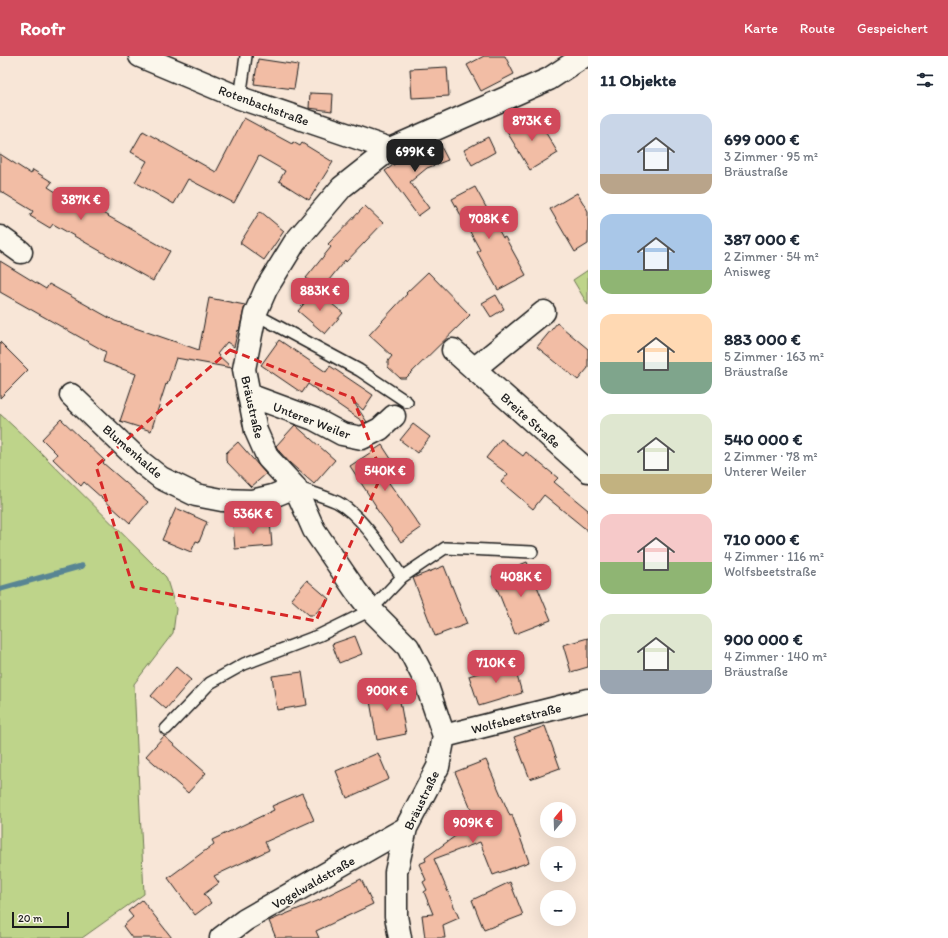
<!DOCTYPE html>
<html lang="de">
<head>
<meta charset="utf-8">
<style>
  :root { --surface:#fff; --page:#f6f6f7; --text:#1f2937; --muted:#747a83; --accent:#d1495b }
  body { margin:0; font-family:Itim,sans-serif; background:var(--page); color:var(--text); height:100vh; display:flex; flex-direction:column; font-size:15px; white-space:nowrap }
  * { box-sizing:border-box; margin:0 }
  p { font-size:13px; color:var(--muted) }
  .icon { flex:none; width:22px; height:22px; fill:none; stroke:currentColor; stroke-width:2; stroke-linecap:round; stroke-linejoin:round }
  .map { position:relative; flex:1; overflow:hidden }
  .details { display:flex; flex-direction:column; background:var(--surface); width:360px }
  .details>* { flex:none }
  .needle { width:26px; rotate:19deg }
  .tools { position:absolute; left:540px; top:746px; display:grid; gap:8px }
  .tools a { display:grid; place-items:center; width:36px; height:36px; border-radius:50%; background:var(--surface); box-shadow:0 4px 16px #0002; font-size:20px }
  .scale { position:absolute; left:12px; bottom:10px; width:57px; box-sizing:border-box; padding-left:4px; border:2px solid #1c1c1c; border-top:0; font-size:11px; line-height:14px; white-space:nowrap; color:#1c1c1c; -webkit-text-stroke:3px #fbf7ec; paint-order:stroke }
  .price { position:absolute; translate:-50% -34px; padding:0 9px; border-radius:8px; background:var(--accent); color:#fff; font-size:13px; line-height:26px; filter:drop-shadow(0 1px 2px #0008) }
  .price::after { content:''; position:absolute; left:50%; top:24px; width:12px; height:9px; margin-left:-6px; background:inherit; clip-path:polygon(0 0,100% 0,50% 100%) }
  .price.selected { background:#222; color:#fff }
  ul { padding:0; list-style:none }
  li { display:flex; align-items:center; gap:12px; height:100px; padding:0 12px }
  li span { display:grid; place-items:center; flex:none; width:112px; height:80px; border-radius:12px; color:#555 }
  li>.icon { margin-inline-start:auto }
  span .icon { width:48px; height:48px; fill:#fffc; stroke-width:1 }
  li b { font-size:17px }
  h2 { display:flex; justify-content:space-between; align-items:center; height:48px; padding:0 12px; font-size:17px }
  header { display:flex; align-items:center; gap:24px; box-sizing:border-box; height:56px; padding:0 20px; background:var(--accent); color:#fff }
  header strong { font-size:19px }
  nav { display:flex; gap:22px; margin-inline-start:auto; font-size:14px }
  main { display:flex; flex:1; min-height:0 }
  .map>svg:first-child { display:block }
  .green { fill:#bed48a; stroke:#6d7853 }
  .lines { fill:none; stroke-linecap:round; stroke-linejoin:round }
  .stream { stroke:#598593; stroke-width:5.5 }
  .building { fill:#f2bda5; stroke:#1c1c1c }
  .lane-casing { stroke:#1c1c1c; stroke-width:14 }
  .street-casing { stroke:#1c1c1c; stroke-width:25 }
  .lane { stroke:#fbf7ec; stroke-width:11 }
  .street { stroke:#fbf7ec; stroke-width:22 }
  .marked { fill:none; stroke:#d62828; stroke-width:3; stroke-dasharray:8 5; stroke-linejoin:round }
  .labels { text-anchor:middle; stroke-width:3.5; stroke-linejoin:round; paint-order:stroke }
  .street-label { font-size:13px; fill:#1c1c1c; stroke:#fbf7ec }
</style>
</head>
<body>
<header>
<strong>Roofr</strong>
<nav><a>Karte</a><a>Route</a><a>Gespeichert</a></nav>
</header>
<main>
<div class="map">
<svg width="588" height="882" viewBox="0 0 588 882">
  <rect width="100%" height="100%" fill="#f8e6d7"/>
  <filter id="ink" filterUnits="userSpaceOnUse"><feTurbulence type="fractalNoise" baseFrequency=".025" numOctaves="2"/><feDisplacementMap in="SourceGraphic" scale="8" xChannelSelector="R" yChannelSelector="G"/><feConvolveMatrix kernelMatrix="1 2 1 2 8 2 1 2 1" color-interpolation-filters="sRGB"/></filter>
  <g filter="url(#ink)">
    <path class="green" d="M588,214V249L573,224Z
      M0,358L27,383L166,521L176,553L173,577L134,628L144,838L82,882H0Z"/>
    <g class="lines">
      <path class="stream" d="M0,533L82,510"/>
    </g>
    <path class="building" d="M484,0H505L514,18L481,35L467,9Z
      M258,3L298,9L294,33L254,28Z
      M447,11L449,40L412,42L410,13Z
      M310,37L333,38L332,55L309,52Z
      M535,59L558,97L530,114L507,76Z
      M244,62L292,88L293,86L300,90L302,87L333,106L309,144L279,125L285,115L259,100L234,147L188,123L174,148L135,126L147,105L131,96L143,75L216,116Z
      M488,81L495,96L472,109L464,94Z
      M438,85L448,104L427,112L410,126L429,152L418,160L385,115L406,100Z
      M0,98L31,118L33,114L52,126L48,131L87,156L90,150L170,195L153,225L53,168L50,172L30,160L33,155L0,135Z
      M475,131L503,182L505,181L526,219L498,234L477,196L480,194L452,143Z
      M577,137L588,155V188L575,196L550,153Z
      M365,150L383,167L346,206L345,204L321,234L306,222L331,191L328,188Z
      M260,155L284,175L264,204L240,187Z
      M0,205L46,233L49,228L115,265L199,294L209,242L245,249L239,275L238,274L234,291L227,286L217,298L232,312L176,302L167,329L166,328L151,375L120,365L136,318L103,306L106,296L0,236Z
      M428,216L470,259L406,322H400L388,311V305L392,300L369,279L407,238L406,237Z
      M315,234L343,257L325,278L298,255Z
      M496,239L504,253L491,261L482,247Z
      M557,267L588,293V312L578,324L537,291Z
      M279,284L326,316L330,310L373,339L363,354L353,345L367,366L365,367L308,328L302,337L261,309Z
      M0,286L28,314L0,342Z
      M61,363L105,405L103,407L148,446L130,467L84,426L81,430L53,403L57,398L42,383Z
      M413,368L430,381L417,397L400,384Z
      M295,369L335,404L314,428L290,407L279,395L276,390Z
      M501,383L523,400L526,396L558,422L554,426L588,454V475L544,439L533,453L501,426L508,418L486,402Z
      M238,386L266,418L251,431L226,405V397Z
      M382,389L399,415L387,424L421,472L401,486L375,451L376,450L350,410Z
      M176,452L207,466L199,486L196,485L191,496L162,484Z
      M270,465L272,490L235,493L233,469Z
      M527,506L551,564L515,578L492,520Z
      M444,510L467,568L435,580L413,522Z
      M307,524L329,543L314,559H309L291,543Z
      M355,580L362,598L339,607L332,588Z
      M588,582V611L571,616L563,589Z
      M513,606L522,637L479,650L469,620Z
      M176,611L191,624L166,653L151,640Z
      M302,616L307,649L277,654L272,620Z
      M397,629L406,678L377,684L368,634Z
      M545,670L560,712L530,723L514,681Z
      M164,680L206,717L188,737L146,700Z
      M378,697L389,723L347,742L336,715Z
      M486,704L510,760L512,759L529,806L493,819L480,786L434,803L459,862L443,869L445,882H425L422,859L433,858L424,836L427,834L423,826L426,824L419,808L426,805L425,802L476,765L455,716Z
      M302,737L314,764L265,786L269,794L214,820L219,827L204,838L211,847L195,859L168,822L214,788L212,784L274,754L272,750Z
      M361,823L373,848L316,875L319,882H276L269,865L322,843V842Z
      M510,826L523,859L484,874L472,844Z
      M142,844L172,882H132L123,870L133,861L128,855Z"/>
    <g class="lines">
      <g class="lane-casing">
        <path id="lane" d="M240,42L246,0
          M255,258L359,314L407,346
          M402,521L445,492L532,496
          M166,673L210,627L244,608L320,579L371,554L402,521C386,498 362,459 337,446C324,440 309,436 296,431"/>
      </g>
      <g class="street-casing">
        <path id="street" d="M140,0L240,42L390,93
          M0,181L21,196
          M453,294L588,415
          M474,313L544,256
          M71,339L142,407L161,422L196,439L222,444L252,445L273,440L295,431
          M249,339L314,363L342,378L362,382L380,373L394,360
          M444,680L588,644
          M221,882L245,864L406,772
          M400,882L396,860V816L406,772L438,711L444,680L425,624L408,591L371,554L356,535L314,474L295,431L268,402L256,375L244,313L255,258L266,233L295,186L342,131L390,93L549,23L584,0"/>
      </g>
      <use href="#lane" class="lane"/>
      <use href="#street" class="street"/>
    </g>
  </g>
  <path class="marked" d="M230,294L353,342L382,418L316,565L133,531L96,410Z"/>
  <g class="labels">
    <g class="street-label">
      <text transform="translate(264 49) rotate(20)" y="5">Rotenbachstraße</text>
      <text transform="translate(253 351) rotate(77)" y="5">Bräustraße</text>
      <text transform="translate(312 364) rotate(21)" y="5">Unterer Weiler</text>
      <text transform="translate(531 364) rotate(42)" y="5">Breite Straße</text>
      <text transform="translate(133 395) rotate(41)" y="5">Blumenhalde</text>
      <text transform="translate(516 662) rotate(-14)" y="5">Wolfsbeetstraße</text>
      <text transform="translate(421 744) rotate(-64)" y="5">Bräustraße</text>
      <text transform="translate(313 826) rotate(-30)" y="5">Vogelwaldstraße</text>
    </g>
  </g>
</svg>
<div class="tools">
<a><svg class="needle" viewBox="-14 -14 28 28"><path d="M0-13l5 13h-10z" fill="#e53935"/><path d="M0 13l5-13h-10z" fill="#747a83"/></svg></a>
<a>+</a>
<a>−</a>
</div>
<div class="scale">20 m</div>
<b class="price" style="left:532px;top:86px">873K €</b>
<b class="price selected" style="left:415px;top:117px">699K €</b>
<b class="price" style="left:81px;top:165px">387K €</b>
<b class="price" style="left:489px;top:184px">708K €</b>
<b class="price" style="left:320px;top:256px">883K €</b>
<b class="price" style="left:385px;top:436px">540K €</b>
<b class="price" style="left:253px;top:479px">536K €</b>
<b class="price" style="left:521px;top:542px">408K €</b>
<b class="price" style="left:496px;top:628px">710K €</b>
<b class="price" style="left:387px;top:656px">900K €</b>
<b class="price" style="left:473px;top:788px">909K €</b>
</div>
<section class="details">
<h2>11 Objekte<svg class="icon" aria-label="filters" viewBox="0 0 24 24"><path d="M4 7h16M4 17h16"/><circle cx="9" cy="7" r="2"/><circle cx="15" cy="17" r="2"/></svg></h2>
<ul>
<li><span style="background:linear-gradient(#c9d6e8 75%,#b9a48a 0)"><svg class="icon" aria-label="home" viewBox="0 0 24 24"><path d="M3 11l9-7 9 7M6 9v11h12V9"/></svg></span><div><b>699 000 €</b><p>3 Zimmer · 95 m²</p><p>Bräustraße</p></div></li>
<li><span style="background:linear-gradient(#a9c7e8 70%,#8fb573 0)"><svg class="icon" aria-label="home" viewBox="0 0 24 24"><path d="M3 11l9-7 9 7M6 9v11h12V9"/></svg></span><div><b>387 000 €</b><p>2 Zimmer · 54 m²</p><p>Anisweg</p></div></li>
<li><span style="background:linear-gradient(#ffd9b3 60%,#7fa58c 0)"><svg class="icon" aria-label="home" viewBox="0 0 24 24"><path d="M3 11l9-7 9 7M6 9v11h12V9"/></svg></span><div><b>883 000 €</b><p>5 Zimmer · 163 m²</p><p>Bräustraße</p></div></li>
<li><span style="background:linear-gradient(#dfe7d0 75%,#c2b280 0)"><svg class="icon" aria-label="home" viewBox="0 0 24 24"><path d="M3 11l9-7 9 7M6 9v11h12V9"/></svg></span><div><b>540 000 €</b><p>2 Zimmer · 78 m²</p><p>Unterer Weiler</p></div></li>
<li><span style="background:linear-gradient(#f6c9c9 60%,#8fb573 0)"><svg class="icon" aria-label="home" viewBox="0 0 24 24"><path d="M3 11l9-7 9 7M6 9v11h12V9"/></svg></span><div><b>710 000 €</b><p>4 Zimmer · 116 m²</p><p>Wolfsbeetstraße</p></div></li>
<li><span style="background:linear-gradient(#dfe7d0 70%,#9aa5b1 0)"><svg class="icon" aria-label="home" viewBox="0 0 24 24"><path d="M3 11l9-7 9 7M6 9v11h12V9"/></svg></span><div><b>900 000 €</b><p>4 Zimmer · 140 m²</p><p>Bräustraße</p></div></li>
</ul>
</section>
</main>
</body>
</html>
